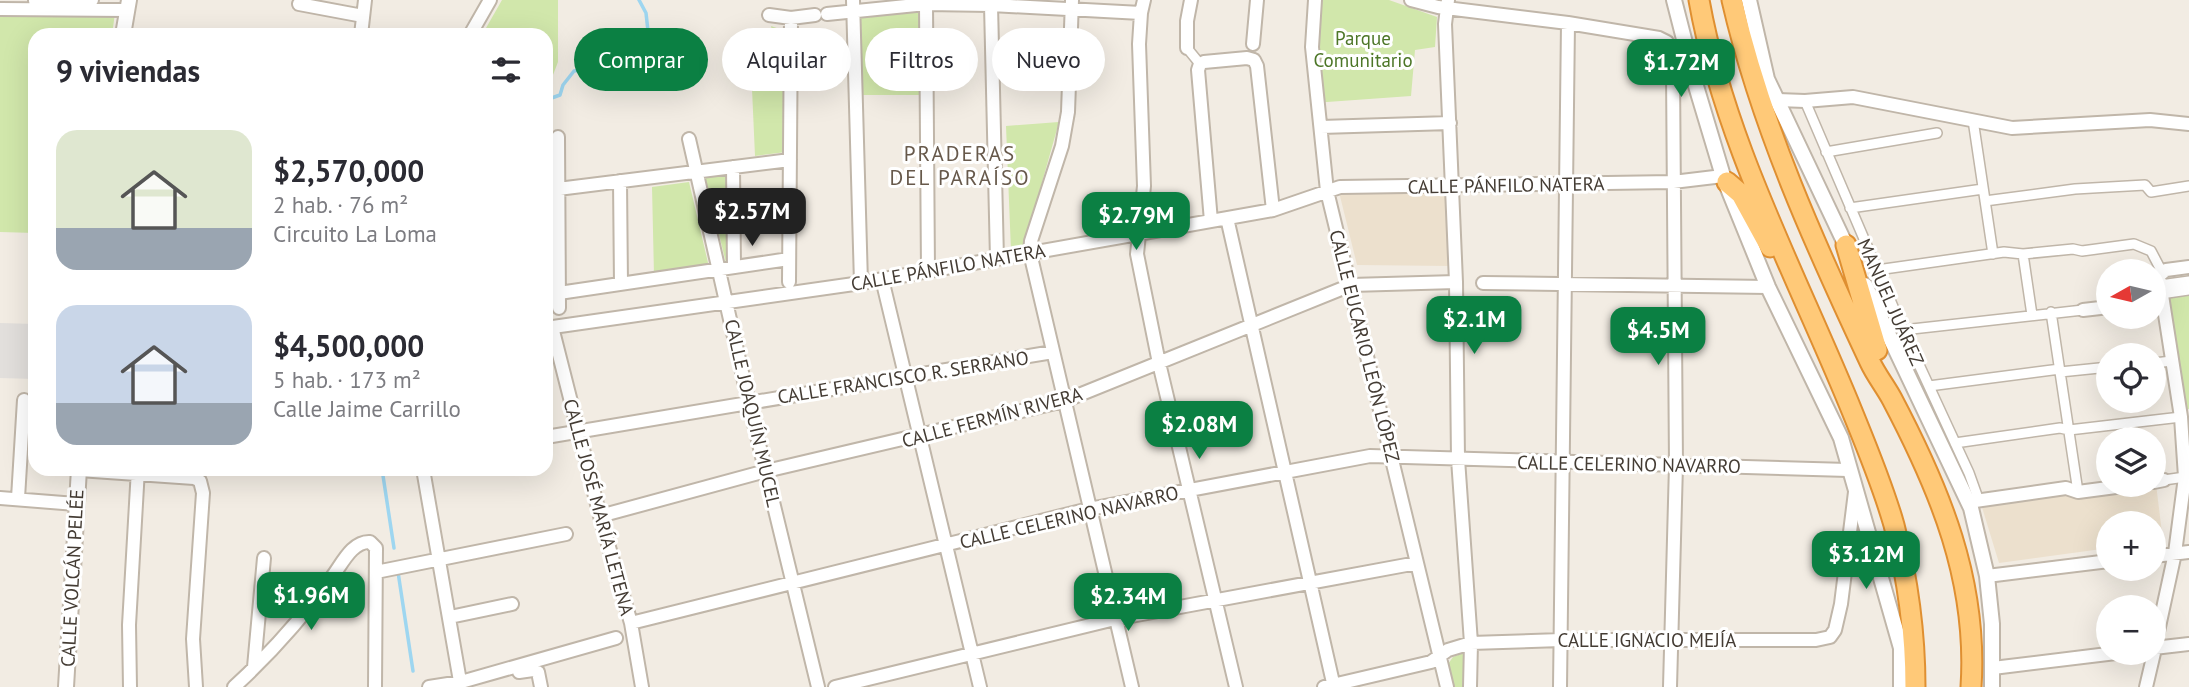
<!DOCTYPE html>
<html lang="es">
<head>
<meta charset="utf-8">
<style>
  :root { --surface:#fff; --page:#f7f7f7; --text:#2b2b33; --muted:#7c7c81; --accent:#0b8043 }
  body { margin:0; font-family:"PT Sans",sans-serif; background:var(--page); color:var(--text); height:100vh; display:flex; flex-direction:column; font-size:26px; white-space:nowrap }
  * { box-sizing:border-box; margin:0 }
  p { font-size:23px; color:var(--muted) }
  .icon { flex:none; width:38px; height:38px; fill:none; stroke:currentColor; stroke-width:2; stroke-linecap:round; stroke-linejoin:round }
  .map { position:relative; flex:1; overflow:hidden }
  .details { position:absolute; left:28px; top:28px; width:525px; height:448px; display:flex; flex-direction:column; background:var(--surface); border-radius:21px; box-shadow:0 7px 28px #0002 }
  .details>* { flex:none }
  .banner { position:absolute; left:574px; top:28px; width:665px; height:63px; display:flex; gap:14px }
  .needle { width:46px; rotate:262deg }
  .controls { position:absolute; left:2096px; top:259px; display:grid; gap:14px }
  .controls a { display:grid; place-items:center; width:70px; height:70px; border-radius:50%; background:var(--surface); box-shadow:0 7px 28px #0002; font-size:35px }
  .price { position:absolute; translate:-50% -60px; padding:0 16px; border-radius:14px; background:var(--accent); color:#fff; font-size:23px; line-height:46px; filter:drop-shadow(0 2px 4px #0008) }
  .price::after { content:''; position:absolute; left:50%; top:42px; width:21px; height:16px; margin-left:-10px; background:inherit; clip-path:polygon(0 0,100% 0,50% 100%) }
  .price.active { background:#222; color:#fff }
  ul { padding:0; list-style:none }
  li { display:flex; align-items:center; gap:21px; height:175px; padding:0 28px }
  li span { display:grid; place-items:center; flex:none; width:196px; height:140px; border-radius:21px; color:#555 }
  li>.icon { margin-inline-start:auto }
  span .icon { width:84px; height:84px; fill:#fffc; stroke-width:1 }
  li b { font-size:30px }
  h2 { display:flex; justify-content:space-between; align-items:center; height:84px; padding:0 28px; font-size:30px }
  .chip { padding:0 24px; border-radius:32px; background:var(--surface); box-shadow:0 7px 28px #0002; font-size:24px; line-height:63px }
  .chip.active { background:var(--accent); color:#fff }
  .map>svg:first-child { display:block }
  .education { fill:#ece0cd }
  .green { fill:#d1e7ab }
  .parking { fill:#e2dfdc }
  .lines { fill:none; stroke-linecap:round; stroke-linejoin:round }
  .stream { stroke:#9ed6f0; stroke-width:3.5 }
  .pedestrian-casing { stroke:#c0b6a9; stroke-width:12 }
  .minor-casing { stroke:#c0b6a9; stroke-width:16 }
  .tertiary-casing { stroke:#c0b6a9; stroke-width:18 }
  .trunk-casing { stroke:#df8f31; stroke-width:23 }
  .pedestrian { stroke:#fff; stroke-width:9 }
  .minor { stroke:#fff; stroke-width:12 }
  .tertiary { stroke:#fff; stroke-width:14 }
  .trunk { stroke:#ffc978; stroke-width:19 }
  .labels { text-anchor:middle; stroke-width:6; stroke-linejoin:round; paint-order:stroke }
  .park-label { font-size:19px; fill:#4c7627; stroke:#fff }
  .street-label { font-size:19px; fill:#443c34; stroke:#fff }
  .neighbourhood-label { font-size:21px; letter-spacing:2px; fill:#67594b; stroke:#fff }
</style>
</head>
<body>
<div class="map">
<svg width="2189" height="687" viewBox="0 0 2189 687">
  <rect width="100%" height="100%" fill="#f2ece3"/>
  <path class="education" d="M1450,191L1451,266L1357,265L1339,192Z
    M2156,484L2163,541L2154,542V523H2109V548L1999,563L1981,504L2068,491L2070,497Z"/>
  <path class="green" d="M502,0H558V62L546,93V35H482Z
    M1313,0H1389L1437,17L1435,47L1415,50L1411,96L1313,103Z
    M923,4L925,95H857L855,13Z
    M0,13H115L112,35H35V233L0,232Z
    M771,26L788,32L786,152L755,156L752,89L775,43Z
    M1059,122L1023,250L1011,251L1006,126Z
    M729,174L726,263L705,177Z
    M689,182L709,267L654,275L652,187Z
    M2189,280V409L2186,410L2167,284Z
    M1466,652V687H1451L1446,667L1453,657Z"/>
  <path class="parking" d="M0,323L35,324V379L0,378Z"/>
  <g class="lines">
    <path class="stream" d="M546,100L560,95L563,85L574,71L589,69L600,74L625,69L643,57L649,40L646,13L639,0
      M382,469L394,548
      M398,572L413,671"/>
    <g class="pedestrian-casing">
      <path id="pedestrian" d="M1187,48L1200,64
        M1805,101L1903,330L1969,473L1979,501
        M1973,120L1993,254
        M1826,152L1937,133
        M1985,201L2075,189L2145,185L2151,192L2189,186
        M1850,208L1983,189
        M2023,254L2032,315
        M1877,270L2004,252L2023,254L2073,249L2082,251L2134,244L2151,251L2162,272
        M2160,285L2189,281
        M2161,294L2189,290
        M2051,312L2078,492
        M1903,330L2083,310
        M2154,363L2172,361
        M2060,372L2109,367
        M1929,386L2060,369
        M1955,443L2060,428L2069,430L2181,417
        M2164,480L2185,477"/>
    </g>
    <g class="minor-casing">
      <path id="minor" d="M853,0L861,283
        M1072,0L1068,112L1062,146L1031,241L1030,253L1132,687
        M1144,0L1141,13L1139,44L1144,186L1137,254L1159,363L1236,687
        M1315,0L1312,47L1327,191L1447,687
        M1411,0L1438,7L1568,23L1659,38L1667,42L1671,51L1673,72L1676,465L1670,687
        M1448,0L1445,24L1456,282L1458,459L1471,643L1470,687
        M35,1L92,0
        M299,4L363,16
        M926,4L928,271
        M991,5L997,259
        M0,9L127,10
        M827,14L926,4L991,5L1141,13
        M769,15L791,18L815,15
        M361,35L365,0
        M470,35L490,0
        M1253,44L1257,0
        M1187,48V21L1191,0
        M1776,100L1805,101L1853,97L2012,128L2150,120L2189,124
        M1321,127L1450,123
        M558,137L559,308
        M689,139L749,403L818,687
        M733,167L734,267
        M620,181L621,284
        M558,189L790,160
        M1227,218L1334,687
        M1211,221L1198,70L1200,64L1204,62L1247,58L1254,60L1257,66L1273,210
        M882,279L980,687
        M789,282L791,18
        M1483,283L1768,287
        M559,293L789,259
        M2083,310L2109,307
        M552,327L600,516L631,623L642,687
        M546,328L861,283L1138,234L1273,210L1340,187L1673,182L1723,176
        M546,437L1053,352
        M423,469L461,687
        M79,470L194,478L200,481L203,493L193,639L196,687
        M2154,482L2164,480
        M0,498L76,504
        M18,498L24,400
        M1968,502L2066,488L2078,492L2131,485
        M600,516L766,471L1064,401L1351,285L1456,282
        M2154,556L2189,552
        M376,572L566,534
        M1987,576L2109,561
        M450,617L512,604
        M631,623L1089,509L1370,456L1848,470
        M2154,648L2189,644
        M2154,650L2175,553L2185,477L2181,417L2159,276L2166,270L2189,267
        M254,667L264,558
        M1993,668L2116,653
        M519,672L533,670L538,672L541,687
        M130,687L129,625L138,469
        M234,687C270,654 303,617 332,577C342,564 352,541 370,542L376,548L375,687
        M429,687L461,682L616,638
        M835,687L1115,619L1417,563
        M1324,687L1431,662L1448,650L1471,643L1561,640H1816L1830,637L1835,630L1841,604L1855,492
        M1560,687L1568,23
        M2146,687L2154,653"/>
    </g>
    <g class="tertiary-casing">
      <path id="tertiary" d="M1674,0L1696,86L1723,176L1768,287L1841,438L1901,648V687
        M1749,0L1767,79L1850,254
        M123,35L129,0
        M1865,285L1971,508L1987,576L1992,624V687
        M66,687L79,469"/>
    </g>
    <g class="trunk-casing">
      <path id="trunk" d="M1699,0C1724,142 1798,278 1852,411C1867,448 1883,486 1894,525C1907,576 1915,634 1915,687
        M1732,0C1761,126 1815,245 1870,362C1876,375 1885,386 1892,399C1940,490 1978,581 1971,687
        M1727,182L1741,194L1770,247
        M1846,245L1877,350"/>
    </g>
    <use href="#pedestrian" class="pedestrian"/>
    <use href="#minor" class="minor"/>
    <use href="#tertiary" class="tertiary"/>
    <use href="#trunk" class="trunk"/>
  </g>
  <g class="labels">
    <g class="park-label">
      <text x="1363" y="45">Parque<tspan x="1363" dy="22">Comunitario</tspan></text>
    </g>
    <g class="street-label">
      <text transform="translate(1506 185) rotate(-1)" y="7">CALLE PÁNFILO NATERA</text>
      <text transform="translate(948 267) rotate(-10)" y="7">CALLE PÁNFILO NATERA</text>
      <text transform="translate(1891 302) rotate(66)" y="7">MANUEL JUÁREZ</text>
      <text transform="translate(1365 346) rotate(76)" y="7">CALLE EUCARIO LEÓN LÓPEZ</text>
      <text transform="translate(903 377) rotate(-9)" y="7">CALLE FRANCISCO R. SERRANO</text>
      <text transform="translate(753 413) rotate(77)" y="7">CALLE JOAQUÍN MUCEL</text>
      <text transform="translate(992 417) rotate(-15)" y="7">CALLE FERMÍN RIVERA</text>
      <text transform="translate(1629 464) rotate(1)" y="7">CALLE CELERINO NAVARRO</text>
      <text transform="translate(599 507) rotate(75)" y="7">CALLE JOSÉ MARÍA LETENA</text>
      <text transform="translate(1069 517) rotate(-13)" y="7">CALLE CELERINO NAVARRO</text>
      <text transform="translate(72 578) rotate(-87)" y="7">CALLE VOLCÁN PELÉE</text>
      <text x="1647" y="647">CALLE IGNACIO MEJÍA</text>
    </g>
    <g class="neighbourhood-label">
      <text x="960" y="161">PRADERAS<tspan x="960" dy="24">DEL PARAÍSO</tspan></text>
    </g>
  </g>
</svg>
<div class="controls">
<a><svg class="needle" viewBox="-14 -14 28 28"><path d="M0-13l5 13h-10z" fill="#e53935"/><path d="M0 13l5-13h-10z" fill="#7c7c81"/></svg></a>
<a><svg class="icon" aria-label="locate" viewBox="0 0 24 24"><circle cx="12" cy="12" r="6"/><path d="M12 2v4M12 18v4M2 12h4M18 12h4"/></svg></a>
<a><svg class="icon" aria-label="layers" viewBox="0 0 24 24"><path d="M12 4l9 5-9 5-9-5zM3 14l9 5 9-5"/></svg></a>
<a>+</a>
<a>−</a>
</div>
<b class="price" style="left:1681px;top:99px">$1.72M</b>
<b class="price active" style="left:752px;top:248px">$2.57M</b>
<b class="price" style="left:1136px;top:252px">$2.79M</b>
<b class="price" style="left:1474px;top:356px">$2.1M</b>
<b class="price" style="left:1658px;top:367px">$4.5M</b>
<b class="price" style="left:1199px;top:461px">$2.08M</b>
<b class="price" style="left:1866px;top:591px">$3.12M</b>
<b class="price" style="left:311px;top:632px">$1.96M</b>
<b class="price" style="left:1128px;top:633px">$2.34M</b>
<div class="banner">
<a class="chip active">Comprar</a>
<a class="chip">Alquilar</a>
<a class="chip">Filtros</a>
<a class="chip">Nuevo</a>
</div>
<section class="details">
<h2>9 viviendas<svg class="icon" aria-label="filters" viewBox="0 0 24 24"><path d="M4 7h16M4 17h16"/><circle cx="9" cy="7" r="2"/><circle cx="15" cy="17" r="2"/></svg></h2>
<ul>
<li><span style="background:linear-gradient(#dfe7d0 70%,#9aa5b1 0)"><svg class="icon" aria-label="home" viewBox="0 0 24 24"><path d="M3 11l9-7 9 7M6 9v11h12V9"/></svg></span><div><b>$2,570,000</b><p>2 hab. · 76 m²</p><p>Circuito La Loma</p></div></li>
<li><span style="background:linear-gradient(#c9d6e8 70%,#9aa5b1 0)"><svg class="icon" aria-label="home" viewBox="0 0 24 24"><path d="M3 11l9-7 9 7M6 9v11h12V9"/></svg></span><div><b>$4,500,000</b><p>5 hab. · 173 m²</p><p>Calle Jaime Carrillo</p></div></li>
</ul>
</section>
</div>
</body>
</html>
